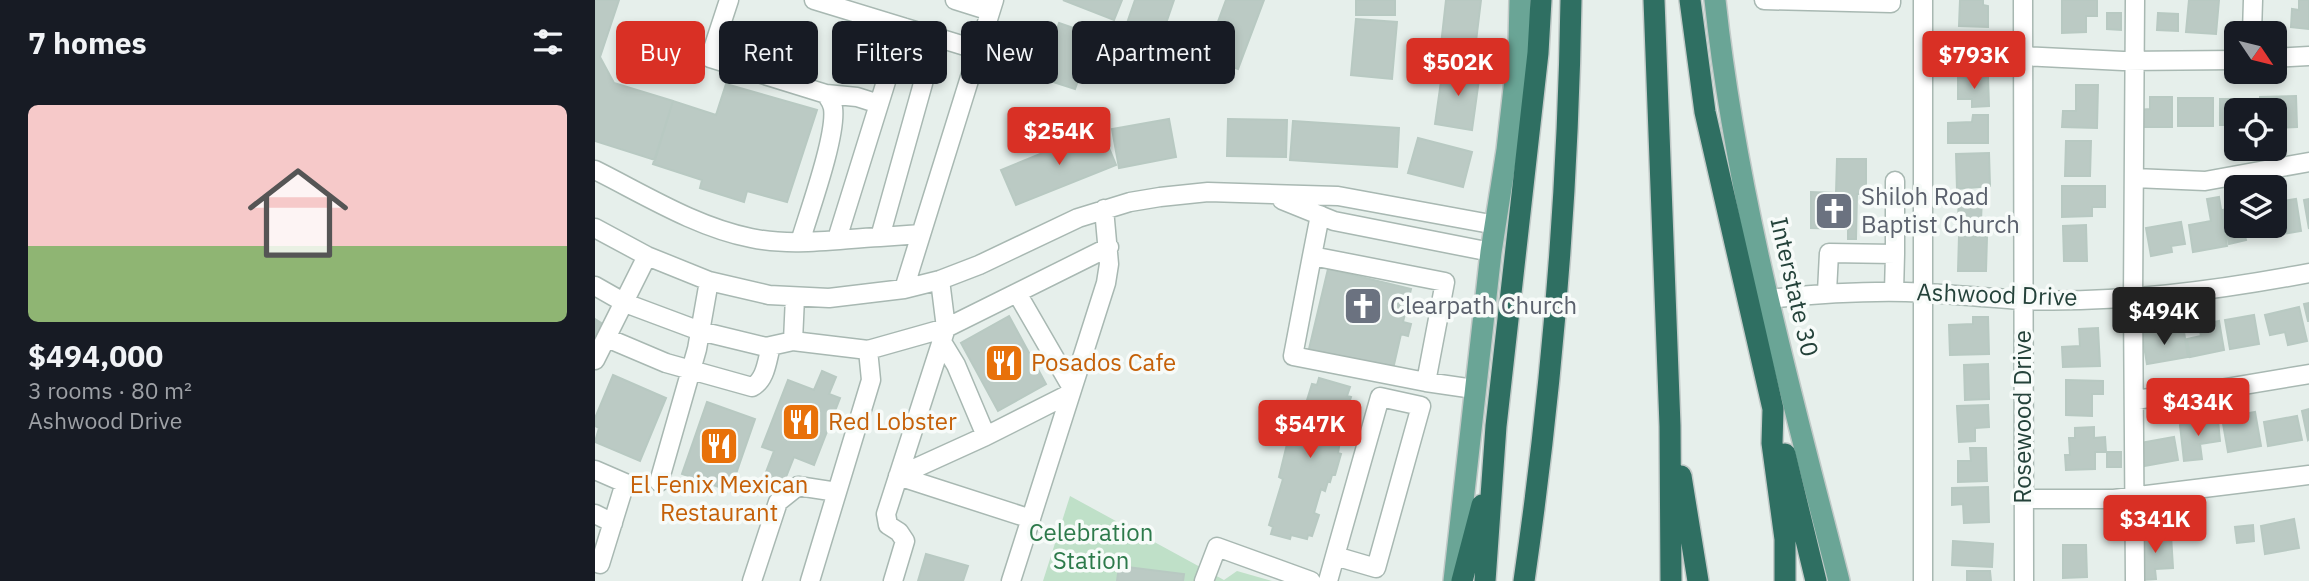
<!DOCTYPE html>
<html lang="en">
<head>
<meta charset="utf-8">
<style>
  :root { --surface:#171b24; --page:#242831; --text:#f1f3f6; --muted:#9ea1a6; --line:#363941; --accent:#d93025 }
  body { margin:0; font-family:"IBM Plex Sans",sans-serif; background:var(--page); color:var(--text); height:100vh; display:flex; flex-direction:column; font-size:26px; white-space:nowrap }
  * { box-sizing:border-box; margin:0 }
  p { font-size:23px; color:var(--muted) }
  .icon { flex:none; width:38px; height:38px; fill:none; stroke:currentColor; stroke-width:2; stroke-linecap:round; stroke-linejoin:round }
  .map { position:relative; flex:1; overflow:hidden }
  .drawer { display:flex; flex-direction:column; background:var(--surface); width:595px }
  .drawer>* { flex:none }
  .guide { position:absolute; left:21px; top:21px; width:665px; height:63px; display:flex; gap:14px }
  .needle { width:46px; rotate:125deg }
  .controls { position:absolute; left:1629px; top:21px; display:grid; gap:14px }
  .controls a { display:grid; place-items:center; width:63px; height:63px; border-radius:10px; background:var(--surface); box-shadow:0 4px 10px #0003; font-size:35px }
  .price { position:absolute; translate:-50% -60px; padding:0 16px; border-radius:7px; background:var(--accent); color:#fff; font-size:23px; line-height:46px; filter:drop-shadow(0 2px 4px #0008) }
  .price::after { content:''; position:absolute; left:50%; top:42px; width:21px; height:16px; margin-left:-10px; background:inherit; clip-path:polygon(0 0,100% 0,50% 100%) }
  .price.current { background:#222; color:#fff }
  ul { padding:0; list-style:none }
  li { display:grid; align-content:center; gap:14px; height:371px; padding:0 28px }
  li+li { border-top:2px solid var(--line) }
  li span { display:grid; place-items:center; height:217px; border-radius:10px; color:#555 }
  li>.icon { margin-inline-start:auto }
  span .icon { width:126px; height:126px; fill:#fffc; stroke-width:1 }
  li b { font-size:30px }
  h2 { display:flex; justify-content:space-between; align-items:center; height:84px; padding:0 28px; font-size:30px }
  .tag { padding:0 24px; border-radius:10px; background:var(--surface); box-shadow:0 4px 10px #0003; font-size:24px; line-height:63px }
  .tag.current { background:var(--accent); color:#fff }
  main { display:flex; flex:1; min-height:0 }
  .map>svg:first-child { display:block }
  .green { fill:#bfe0c8 }
  .building { fill:#bbcac4; stroke:#b8c9c2; stroke-width:2 }
  .lines { fill:none; stroke-linecap:round; stroke-linejoin:round }
  .minor-casing { stroke:#a8b8b2; stroke-width:21 }
  .major-casing { stroke:#c2cac8; stroke-width:24 }
  .highway-casing { stroke:#c2cac8; stroke-width:24 }
  .minor { stroke:#fff; stroke-width:18 }
  .major { stroke:#6aa596; stroke-width:21 }
  .highway { stroke:#2f6f62; stroke-width:21 }
  .labels { text-anchor:middle; stroke-width:7; stroke-linejoin:round; paint-order:stroke }
  .worship-label { font-size:24px; fill:#5b616d; stroke:#f7fbf9; text-anchor:start }
  .street-label { font-size:24px; fill:#24423a; stroke:#f7fbf9 }
  .food-label { font-size:24px; fill:#c56008; stroke:#f7fbf9; text-anchor:start }
  .park-label { font-size:24px; fill:#2d7a4b; stroke:#f7fbf9 }
</style>
</head>
<body>
<main>
<section class="drawer">
<h2>7 homes<svg class="icon" aria-label="filters" viewBox="0 0 24 24"><path d="M4 7h16M4 17h16"/><circle cx="9" cy="7" r="2"/><circle cx="15" cy="17" r="2"/></svg></h2>
<ul>
<li><span style="background:linear-gradient(#f6c9c9 65%,#8fb573 0)"><svg class="icon" aria-label="home" viewBox="0 0 24 24"><path d="M3 11l9-7 9 7M6 9v11h12V9"/></svg></span><div><b>$494,000</b><p>3 rooms · 80 m²</p><p>Ashwood Drive</p></div></li>
</ul>
</section>
<div class="map">
<svg width="1714" height="581" viewBox="0 0 1714 581">
  <rect width="100%" height="100%" fill="#e6efeb"/>
  <path class="green" d="M475,496L629,580L642,571L677,581H448Z"/>
  <path class="building" d="M0,0H24L5,57L19,83L78,101L60,160L0,141Z
    M468,0H527L519,20Z
    M540,0H579L554,73L519,61Z
    M631,0H669L643,69L610,57Z
    M761,0H800V15H761Z
    M851,0H886L879,58L845,54Z
    M1365,0H1388V5L1393,6V27L1364,26Z
    M1467,0H1502V16H1491V32L1467,33Z
    M1594,0H1624L1621,34L1591,32Z
    M1704,0H1714V29L1696,27L1697,9L1704,10Z
    M1512,13H1526V30L1512,29Z
    M1563,13L1583,14V31L1562,30Z
    M761,19L802,22L797,79L756,75Z
    M464,23L499,35L480,89L446,78Z
    M1375,32L1392,33L1391,68L1363,67L1364,46H1374Z
    M848,67L885,72L877,130L840,124Z
    M1393,77L1394,106L1377,107V99H1363V78Z
    M131,84L222,110L192,202L152,191L149,202L105,188L107,180L58,164L78,101L121,115Z
    M1481,85H1503L1502,128L1467,127L1468,111H1481Z
    M1701,96L1702,127L1680,128V110H1665V97Z
    M1555,97H1577V127H1543V110L1555,109Z
    M1583,98H1618V126H1583Z
    M1625,99H1658V110H1642V125H1625Z
    M1378,115H1393V143H1353V123L1377,122Z
    M574,119L581,157L524,168L517,129Z
    M633,119L692,120L691,157L632,156Z
    M698,121L804,128L802,167L695,160Z
    M506,129L521,165L421,205L406,170Z
    M823,138L877,152L868,187L813,173Z
    M1471,141H1496L1495,176H1470Z
    M1394,153L1395,186L1362,189L1361,154Z
    M1242,159H1271V194H1262L1261,239H1253V229L1216,228V192L1241,193Z
    M1467,186H1510V207H1497V216L1467,217Z
    M1364,194L1387,196L1386,221L1363,220Z
    M1624,197L1632,246L1598,252L1594,225L1616,221L1612,199Z
    M1701,199L1706,231L1675,236L1673,226H1680V202Z
    M1714,199V229L1709,200Z
    M1642,207V226H1655L1648,227L1651,240L1634,244L1627,210Z
    M1586,222L1590,244L1576,246L1577,252L1556,256L1551,228Z
    M1491,225L1492,261H1469L1468,226Z
    M1364,236L1392,237L1391,271H1363Z
    M733,269L816,289L808,322L816,324L813,336L806,334L798,369L714,349Z
    M1714,303V321H1713L1709,304Z
    M1704,307L1712,341L1693,345L1690,332L1675,335L1670,315Z
    M1659,315L1664,344L1635,349L1630,320Z
    M414,316L451,384L403,411L366,343Z
    M1378,317H1393L1394,354L1355,355L1354,325L1378,324Z
    M0,319L8,324L0,338Z
    M1624,321L1629,350L1595,357L1592,339L1606,336L1604,325Z
    M1503,328L1505,366L1468,367L1467,347L1485,346L1484,329Z
    M1564,331L1565,336L1589,332L1593,357L1552,364L1547,334Z
    M1393,364L1394,399L1370,400L1369,365Z
    M227,371L241,377L234,394L245,398L219,465L199,457L187,487L168,480L179,451L167,447L193,380L219,390Z
    M18,375L71,398L45,461L0,442L4,428L0,426V418Z
    M724,378L755,387L752,396L756,397L749,420L746,419L742,433L746,435L743,453L746,454L740,475H737L735,482L733,481L730,491L726,489L719,513L724,515L717,536L713,535L712,539L696,535L695,539L676,534L678,527L674,525L688,479L684,477L693,440L695,441L701,422L705,423L717,384L722,385Z
    M1471,380L1508,381V394H1497V416L1471,415Z
    M112,402L160,419L135,491L87,474Z
    M1393,405L1394,427L1380,428V441L1364,442L1362,406Z
    M1714,409V439L1713,440L1707,411Z
    M1660,412L1666,446L1633,452L1627,418Z
    M1702,416L1707,440L1673,446L1669,422Z
    M1623,420L1625,441L1605,444L1607,459L1589,461L1585,425Z
    M1499,427V438L1510,437L1511,452H1500V469L1471,470L1470,455H1475L1474,438H1480V428Z
    M1579,437L1583,460L1549,466L1545,443Z
    M1375,448H1391L1392,481L1363,482V461H1376Z
    M1512,452H1526V467H1512Z
    M1393,487L1394,522L1369,523L1368,504L1357,505V488Z
    M1699,519L1704,548L1670,554L1666,526Z
    M1658,525L1659,541L1642,543L1640,527Z
    M1576,535L1578,568L1560,569L1561,579L1546,580L1543,538Z
    M1358,541L1398,544L1397,567L1357,565Z
    M1468,545H1491L1492,577L1468,578Z
    M331,554L373,566L368,581H323Z
    M524,566L589,574L588,581H522Z
    M1372,571H1395L1396,581H1372Z"/>
  <g class="lines">
    <g class="minor-casing">
      <path id="minor" d="M134,0L115,58L231,94C234,99 237,102 238,108C242,135 214,212 205,242
        M219,0L383,50
        M360,0L395,11
        M1169,0L1296,3V0
        M1428,0L1429,581
        M1657,33L1658,0
        M1428,56L1528,61L1642,60
        M1680,58L1714,56
        M231,94L262,97L284,104
        M0,170C50,195 101,227 156,238C198,247 243,239 285,237L341,37
        M1539,178L1610,181L1714,162
        M687,200L739,221L896,252
        M0,228L52,256L114,281L174,295L234,298L309,289L345,280L384,265L483,218L535,202L565,197L613,192L743,196L901,225
        M285,237L326,234
        M242,239L308,27
        M1300,254V181
        M717,256L725,215
        M0,286L30,303L105,331L171,347L198,341
        M309,289L399,0
        M1232,292L1234,253L1300,254L1299,292
        M422,293L477,388
        M200,297L198,341L273,350L351,328L345,280
        M1173,299C1219,294 1264,291 1311,292C1350,293 1389,298 1428,300C1525,303 1619,291 1714,273
        M12,338L71,363L157,387C171,380 172,360 176,346
        M0,360L52,256
        M831,382L850,282L717,256L698,356L831,382L879,389
        M1539,400L1625,389L1714,374
        M391,436L476,393
        M0,470L30,483L5,564L0,562
        M303,476L391,436L361,365L347,342
        M303,476L436,519
        M64,482L102,349L114,281
        M1429,499H1519L1714,475
        M0,514L18,523
        M157,581L183,502L203,486L242,492
        M215,581L276,380L273,350
        M298,581L310,541L304,532L293,525L291,514L351,328L514,247
        M416,581L511,283L514,264L509,209
        M609,581L622,547L716,581
        M733,581L740,556L785,397L826,406L781,568L740,556
        M1328,581V0
        M1540,581L1538,299L1540,0"/>
    </g>
    <g class="major-casing">
      <path id="major" d="M1120,0C1141,197 1195,389 1244,581
        M859,581L896,252L912,150L924,44L925,0"/>
    </g>
    <g class="highway-casing">
      <path id="highway" d="M1059,0L1075,426L1076,581
        M1095,0L1110,112L1178,409L1177,443L1190,539V581
        M1190,454L1221,581
        M1086,476L1103,581
        M867,581L887,505
        M890,581L901,426L943,53L946,0
        M929,581C957,389 973,194 976,0"/>
    </g>
    <use href="#minor" class="minor"/>
    <use href="#major" class="major"/>
    <use href="#highway" class="highway"/>
  </g>
  <defs>
    <g id="church-square" transform="scale(2.0125)"><rect x="-9" y="-9" width="18" height="18" rx="4" fill="#6b7280" stroke="#f7fbf9"/><path d="M-1.2-6h2.4v3.5h3.3v2.4h-3.3V6h-2.4V-.1h-3.3v-2.4h3.3Z" fill="#fff"/></g>
    <g id="restaurant-square" transform="scale(2.0125)"><rect x="-9" y="-9" width="18" height="18" rx="4" fill="#e8710a" stroke="#f7fbf9"/><path d="M-5-6h1v4h1v-4h1v4h1v-4h1v5L-1.5 .5V6h-2V.5L-5-1ZM5-6V6H3V1.5H1.5Q1.5-4 5-6Z" fill="#fff"/></g>
  </defs>
  <g fill-rule="evenodd">
    <use href="#church-square" x="1239" y="211"/>
    <use href="#church-square" x="768" y="306"/>
    <use href="#restaurant-square" x="409" y="363"/>
    <use href="#restaurant-square" x="206" y="422"/>
    <use href="#restaurant-square" x="124" y="446"/>
  </g>
  <g class="labels">
    <g class="worship-label">
      <text x="1266" y="205">Shiloh Road<tspan x="1266" dy="28">Baptist Church</tspan></text>
      <text x="795" y="314">Clearpath Church</text>
    </g>
    <g class="street-label">
      <text transform="translate(1199 287) rotate(77)" y="8">Interstate 30</text>
      <text transform="translate(1402 295) rotate(2)" y="8">Ashwood Drive</text>
      <text transform="translate(1428 417) rotate(-90)" y="8">Rosewood Drive</text>
    </g>
    <g class="food-label">
      <text x="436" y="371">Posados Cafe</text>
      <text x="233" y="430">Red Lobster</text>
      <text x="124" y="493" text-anchor="middle">El Fenix Mexican<tspan x="124" dy="28">Restaurant</tspan></text>
    </g>
    <g class="park-label">
      <text x="496" y="541">Celebration<tspan x="496" dy="28">Station</tspan></text>
    </g>
  </g>
</svg>
<div class="controls">
<a><svg class="needle" viewBox="-14 -14 28 28"><path d="M0-13l5 13h-10z" fill="#e53935"/><path d="M0 13l5-13h-10z" fill="#9ea1a6"/></svg></a>
<a><svg class="icon" aria-label="locate" viewBox="0 0 24 24"><circle cx="12" cy="12" r="6"/><path d="M12 2v4M12 18v4M2 12h4M18 12h4"/></svg></a>
<a><svg class="icon" aria-label="layers" viewBox="0 0 24 24"><path d="M12 4l9 5-9 5-9-5zM3 14l9 5 9-5"/></svg></a>
</div>
<b class="price" style="left:1379px;top:91px">$793K</b>
<b class="price" style="left:863px;top:98px">$502K</b>
<b class="price" style="left:464px;top:167px">$254K</b>
<b class="price current" style="left:1569px;top:347px">$494K</b>
<b class="price" style="left:1603px;top:438px">$434K</b>
<b class="price" style="left:715px;top:460px">$547K</b>
<b class="price" style="left:1560px;top:555px">$341K</b>
<div class="guide">
<a class="tag current">Buy</a>
<a class="tag">Rent</a>
<a class="tag">Filters</a>
<a class="tag">New</a>
<a class="tag">Apartment</a>
</div>
</div>
</main>
</body>
</html>
